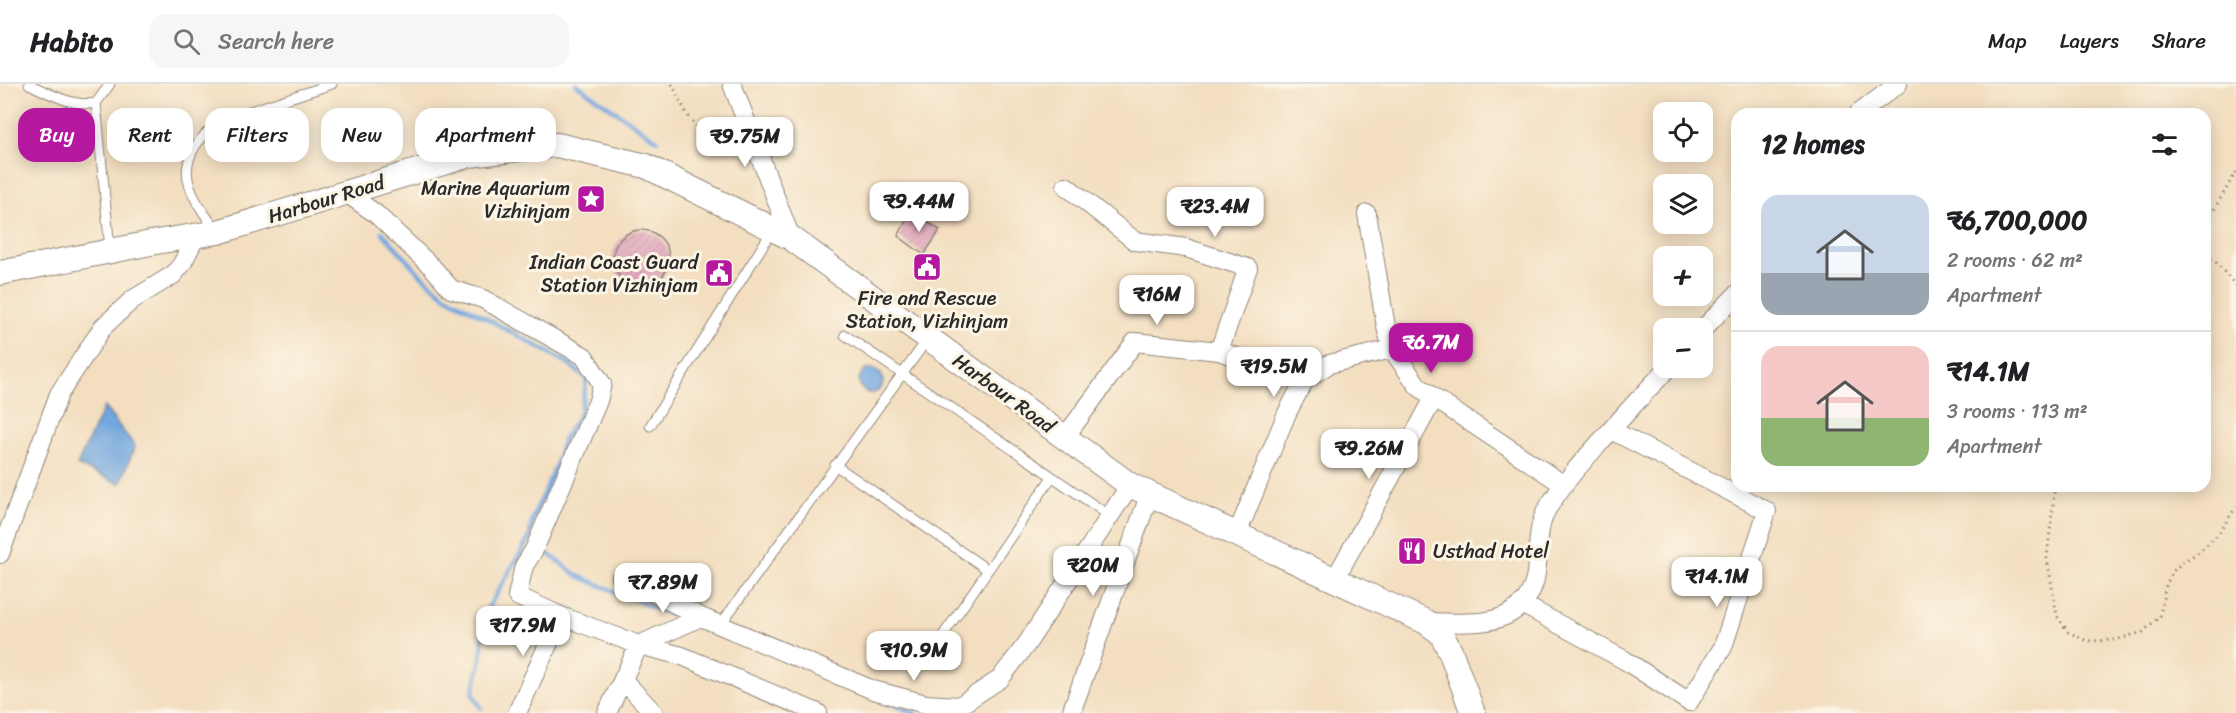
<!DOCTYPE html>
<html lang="en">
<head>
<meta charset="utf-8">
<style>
  :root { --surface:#fff; --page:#f6f6f6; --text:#202124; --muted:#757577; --line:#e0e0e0; --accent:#b5179e }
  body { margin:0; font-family:Sriracha,sans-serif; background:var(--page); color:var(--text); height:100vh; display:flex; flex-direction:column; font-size:22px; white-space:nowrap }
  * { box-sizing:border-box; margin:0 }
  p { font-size:20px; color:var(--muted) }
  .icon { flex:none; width:33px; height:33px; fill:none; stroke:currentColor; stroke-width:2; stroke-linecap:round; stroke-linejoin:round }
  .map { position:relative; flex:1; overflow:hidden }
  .sheet { position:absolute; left:1731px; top:24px; width:480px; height:384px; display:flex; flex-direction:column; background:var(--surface); border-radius:18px; box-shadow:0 3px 15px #0003 }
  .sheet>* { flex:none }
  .banner { position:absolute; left:18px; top:24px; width:570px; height:54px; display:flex; gap:12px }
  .controls { position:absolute; left:1653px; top:18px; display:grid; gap:12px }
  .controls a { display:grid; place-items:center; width:60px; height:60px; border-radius:12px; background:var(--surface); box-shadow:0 3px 15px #0003; font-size:30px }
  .price { position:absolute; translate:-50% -51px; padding:0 14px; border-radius:12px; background:#fff; color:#222; font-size:20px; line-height:39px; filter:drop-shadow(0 2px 3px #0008) }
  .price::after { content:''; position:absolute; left:50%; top:36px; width:18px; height:14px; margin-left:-9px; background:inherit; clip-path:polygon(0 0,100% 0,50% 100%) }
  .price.on { background:var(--accent); color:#fff }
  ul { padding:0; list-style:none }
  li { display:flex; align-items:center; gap:18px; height:150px; padding:0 30px }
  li+li { border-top:2px solid var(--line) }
  li span { display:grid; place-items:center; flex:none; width:168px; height:120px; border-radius:18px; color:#555 }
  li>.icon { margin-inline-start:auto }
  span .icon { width:72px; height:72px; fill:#fffc; stroke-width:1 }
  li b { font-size:26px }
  h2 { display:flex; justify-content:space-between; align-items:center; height:72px; padding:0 30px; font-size:26px }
  .chip { padding:0 21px; border-radius:18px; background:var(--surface); box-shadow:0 3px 15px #0003; font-size:21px; line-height:54px }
  .chip.on { background:var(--accent); color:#fff }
  header { display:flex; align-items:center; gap:36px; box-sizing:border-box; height:84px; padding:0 30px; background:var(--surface); border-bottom:2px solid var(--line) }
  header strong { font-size:28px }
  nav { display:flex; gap:33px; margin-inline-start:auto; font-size:21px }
  .search { width:420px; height:54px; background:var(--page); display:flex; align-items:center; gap:15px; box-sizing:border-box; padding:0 21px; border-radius:18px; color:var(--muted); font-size:22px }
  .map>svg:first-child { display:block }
  .water { fill:#71a6de; stroke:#4e6884; stroke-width:1.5 }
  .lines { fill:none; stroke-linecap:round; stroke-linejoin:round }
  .stream { stroke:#71a6de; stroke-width:4.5 }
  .building { fill:url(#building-hatch) }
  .lane-casing { stroke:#8f8476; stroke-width:11 }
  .street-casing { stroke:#8f8476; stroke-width:20 }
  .secondary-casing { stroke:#8f8476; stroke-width:26 }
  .path { stroke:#8f8476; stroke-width:3; stroke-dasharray:1.5 4.5; stroke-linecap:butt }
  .lane { stroke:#fff; stroke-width:9 }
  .street { stroke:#fff; stroke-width:18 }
  .secondary { stroke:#fff; stroke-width:24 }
  .labels { text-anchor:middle; stroke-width:6; stroke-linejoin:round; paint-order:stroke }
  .poi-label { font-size:20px; fill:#2b2b2b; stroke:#fcf5e5; text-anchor:end }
  .street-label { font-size:20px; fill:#2b2b2b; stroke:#fcf5e5 }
</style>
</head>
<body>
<header>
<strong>Habito</strong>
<div class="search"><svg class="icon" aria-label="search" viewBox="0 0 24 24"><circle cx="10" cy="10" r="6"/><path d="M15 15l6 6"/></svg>Search here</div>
<nav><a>Map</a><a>Layers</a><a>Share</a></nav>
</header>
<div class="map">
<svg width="2236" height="629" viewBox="0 0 2236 629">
  <defs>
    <pattern id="building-hatch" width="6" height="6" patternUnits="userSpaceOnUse" patternTransform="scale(1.5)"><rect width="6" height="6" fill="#e3abbe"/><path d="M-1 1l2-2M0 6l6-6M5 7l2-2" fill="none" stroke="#c393a3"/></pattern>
  </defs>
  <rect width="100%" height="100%" fill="#fcf5e5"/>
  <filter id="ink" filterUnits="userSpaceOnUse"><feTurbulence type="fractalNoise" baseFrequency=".0167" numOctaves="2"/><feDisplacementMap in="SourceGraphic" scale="12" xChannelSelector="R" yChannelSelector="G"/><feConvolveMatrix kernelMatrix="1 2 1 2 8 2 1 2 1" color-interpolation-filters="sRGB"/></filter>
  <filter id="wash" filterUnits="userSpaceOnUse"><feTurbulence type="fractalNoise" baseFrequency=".008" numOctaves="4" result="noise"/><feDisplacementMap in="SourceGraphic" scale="24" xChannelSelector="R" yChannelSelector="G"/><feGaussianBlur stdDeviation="1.35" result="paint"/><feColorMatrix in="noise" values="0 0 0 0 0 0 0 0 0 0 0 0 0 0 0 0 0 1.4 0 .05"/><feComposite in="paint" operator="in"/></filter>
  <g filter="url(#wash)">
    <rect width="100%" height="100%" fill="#f3dec0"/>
    <path class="water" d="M859 297a12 12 0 1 1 24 0a12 12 0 1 1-24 0Z
      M104,323L135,362L120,400L77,381Z"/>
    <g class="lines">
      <path class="stream" d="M576,0L657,56
        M382,148L420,190L444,211L566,278L587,295L580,330L563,356L556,382L533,434L529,455L486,527L481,574L473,610L481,624
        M547,469L578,492L681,535
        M697,542L723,552
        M886,618L915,629"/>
    </g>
    <g id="blocks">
      <path class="building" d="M289,21L305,39L286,60L266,39Z
        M911,128L940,146L924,171L898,152Z
        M613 174a28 28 0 1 1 56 0a28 28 0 1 1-56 0Z"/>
    </g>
  </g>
  <g filter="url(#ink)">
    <use href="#blocks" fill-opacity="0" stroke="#8f8476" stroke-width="1.5"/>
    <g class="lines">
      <g class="lane-casing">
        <path id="lane" d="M29,0C50,10 73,23 96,19L110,0
          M96,19L110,166
          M216,145C181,103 173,73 220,37L332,0
          M845,251L1110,432
          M650,342L772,147
          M835,381L988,486
          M721,540L927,256
          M937,560L1052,393"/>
      </g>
      <g class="street-casing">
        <path id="street" d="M732,0L791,154
          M1858,30L1898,0
          M1066,102L1135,157L1186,164L1248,184L1219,267
          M345,108L376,130L433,184L451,205L483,215L584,272L602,300L598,317L534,466L524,482L517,512L561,532L639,561L682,572L818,629
          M1367,130L1386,243L1392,265L1418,302L1434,314L1564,401
          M1702,246L1737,210
          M1065,353L1135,258L1219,267L1304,297
          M1237,450L1287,329L1304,297L1329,280L1392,265
          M0,470L59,310L103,243L132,216L173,191L182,180L196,152
          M621,493L701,533L873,606L926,620L959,622L1000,595L1028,558L1130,401
          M1335,495L1434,314
          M1522,520L1626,577L1689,618L1723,563L1767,427L1611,346
          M1426,538C1457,538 1500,545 1523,519C1546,494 1531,456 1546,427C1561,401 1583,377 1603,355C1624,331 1646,307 1668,284
          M623,596L654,629
          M517,629L561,532
          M607,629L639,561L701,533
          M1071,629L1150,409"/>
      </g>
      <g class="secondary-casing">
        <path id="secondary" d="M0,189L156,158L218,148L469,71L557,61L646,82L791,154L1130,401L1426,538L1441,549L1451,569L1473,629"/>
      </g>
      <path class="path" d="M672,0C679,13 692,48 708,49C714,50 723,45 730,42
        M2205,141L2236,88
        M2205,174L2214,176L2236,202
        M2055,402L2047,474L2057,532L2068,548L2087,557L2115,556L2143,548L2160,532L2165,504L2172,488L2183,478L2199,468L2219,449L2236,423"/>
      <use href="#lane" class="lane"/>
      <use href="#street" class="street"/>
      <use href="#secondary" class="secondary"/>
    </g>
  </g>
  <defs>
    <g id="sight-square" transform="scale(1.5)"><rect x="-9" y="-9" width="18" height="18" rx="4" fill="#b5179e" stroke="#fcf5e5"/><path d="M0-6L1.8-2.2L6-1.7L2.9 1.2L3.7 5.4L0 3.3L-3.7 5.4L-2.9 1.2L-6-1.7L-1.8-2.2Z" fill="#fff"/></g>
    <g id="civic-square" transform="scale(1.5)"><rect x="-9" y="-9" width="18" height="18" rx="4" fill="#b5179e" stroke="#fcf5e5"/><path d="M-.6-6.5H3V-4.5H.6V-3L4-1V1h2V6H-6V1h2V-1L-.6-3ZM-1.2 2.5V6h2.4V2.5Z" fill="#fff"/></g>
    <g id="restaurant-square" transform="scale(1.5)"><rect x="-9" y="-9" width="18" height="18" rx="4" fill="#b5179e" stroke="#fcf5e5"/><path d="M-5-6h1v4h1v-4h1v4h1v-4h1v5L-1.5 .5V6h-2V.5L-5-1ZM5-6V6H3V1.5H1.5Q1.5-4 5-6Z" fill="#fff"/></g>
  </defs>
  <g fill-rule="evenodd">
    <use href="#sight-square" x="591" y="115"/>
    <use href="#civic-square" x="927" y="183"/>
    <use href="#civic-square" x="719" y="189"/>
    <use href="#restaurant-square" x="1412" y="467"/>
  </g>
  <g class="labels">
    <g class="poi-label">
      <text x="570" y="111">Marine Aquarium<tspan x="570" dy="23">Vizhinjam</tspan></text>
      <text x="698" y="185">Indian Coast Guard<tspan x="698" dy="23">Station Vizhinjam</tspan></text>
      <text x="927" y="221" text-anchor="middle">Fire and Rescue<tspan x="927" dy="23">Station, Vizhinjam</tspan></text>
      <text x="1433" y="474" text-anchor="start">Usthad Hotel</text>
    </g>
    <g class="street-label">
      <text transform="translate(326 115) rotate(-17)" y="7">Harbour Road</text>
      <text transform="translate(1004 309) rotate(36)" y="7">Harbour Road</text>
    </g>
  </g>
</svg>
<div class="controls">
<a><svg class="icon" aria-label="locate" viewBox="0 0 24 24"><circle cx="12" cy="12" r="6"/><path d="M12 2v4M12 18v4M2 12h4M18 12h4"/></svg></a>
<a><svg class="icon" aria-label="layers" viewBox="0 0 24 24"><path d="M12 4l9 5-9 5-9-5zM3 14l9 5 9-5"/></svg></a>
<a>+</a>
<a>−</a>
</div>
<b class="price" style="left:745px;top:84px">₹9.75M</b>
<b class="price" style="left:919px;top:149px">₹9.44M</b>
<b class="price" style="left:1215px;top:154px">₹23.4M</b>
<b class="price" style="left:1157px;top:242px">₹16M</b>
<b class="price on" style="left:1431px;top:290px">₹6.7M</b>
<b class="price" style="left:1274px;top:314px">₹19.5M</b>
<b class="price" style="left:1369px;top:396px">₹9.26M</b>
<b class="price" style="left:1093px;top:513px">₹20M</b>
<b class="price" style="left:1717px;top:524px">₹14.1M</b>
<b class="price" style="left:663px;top:530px">₹7.89M</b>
<b class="price" style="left:523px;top:573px">₹17.9M</b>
<b class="price" style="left:914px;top:598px">₹10.9M</b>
<div class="banner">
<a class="chip on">Buy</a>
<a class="chip">Rent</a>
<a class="chip">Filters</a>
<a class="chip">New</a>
<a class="chip">Apartment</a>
</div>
<section class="sheet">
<h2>12 homes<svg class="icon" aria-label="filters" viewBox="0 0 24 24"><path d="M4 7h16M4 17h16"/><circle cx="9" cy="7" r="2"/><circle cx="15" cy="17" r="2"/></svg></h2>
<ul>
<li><span style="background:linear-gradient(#c9d6e8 65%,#9aa5b1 0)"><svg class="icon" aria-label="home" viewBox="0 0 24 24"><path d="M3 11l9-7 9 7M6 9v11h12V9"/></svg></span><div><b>₹6,700,000</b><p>2 rooms · 62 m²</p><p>Apartment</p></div></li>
<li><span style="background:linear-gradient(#f6c9c9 60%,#8fb573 0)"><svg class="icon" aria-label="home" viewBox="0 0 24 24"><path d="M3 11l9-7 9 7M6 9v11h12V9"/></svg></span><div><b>₹14.1M</b><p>3 rooms · 113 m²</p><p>Apartment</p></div></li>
</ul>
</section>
</div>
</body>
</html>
